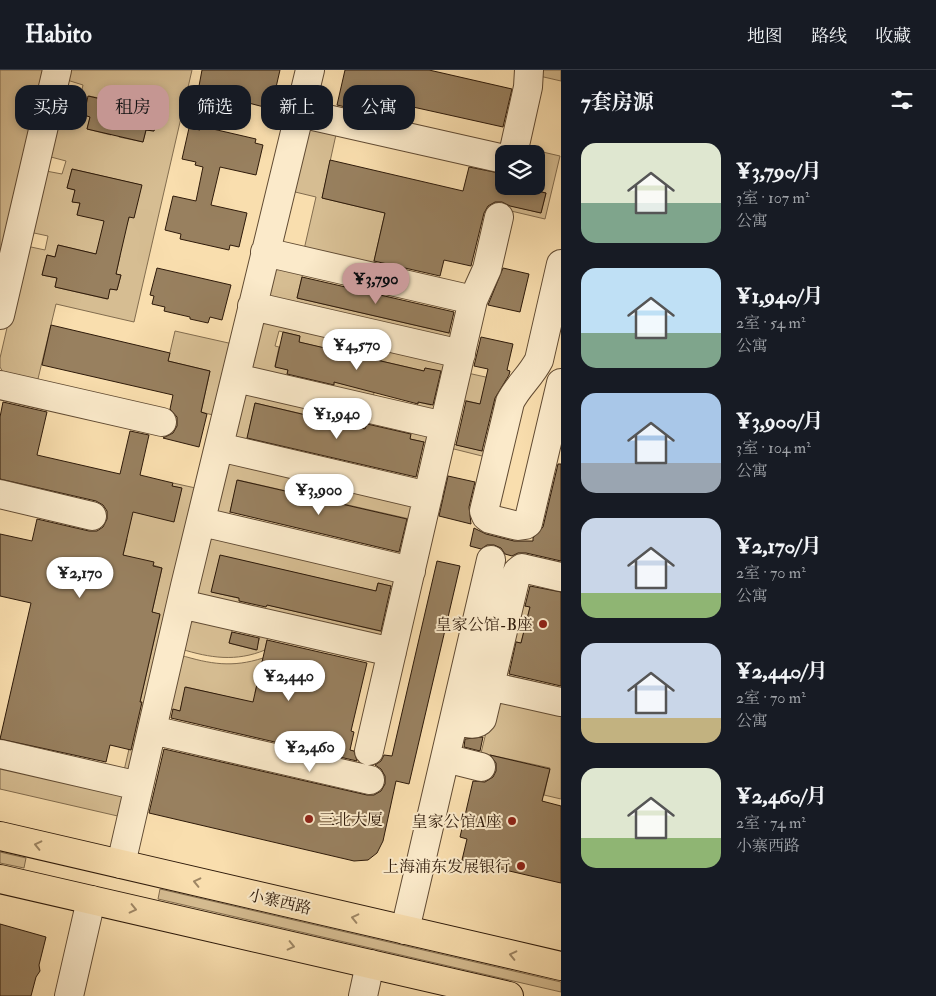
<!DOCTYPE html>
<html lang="zh">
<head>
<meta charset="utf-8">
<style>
  :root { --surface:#171b24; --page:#20242c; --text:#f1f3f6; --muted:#9ea1a6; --line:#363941; --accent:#c59692 }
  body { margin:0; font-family:"IM FELL Double Pica","Noto Serif SC",serif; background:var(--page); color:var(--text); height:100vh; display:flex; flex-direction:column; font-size:19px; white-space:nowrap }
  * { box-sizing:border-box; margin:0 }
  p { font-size:16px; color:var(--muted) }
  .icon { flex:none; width:28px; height:28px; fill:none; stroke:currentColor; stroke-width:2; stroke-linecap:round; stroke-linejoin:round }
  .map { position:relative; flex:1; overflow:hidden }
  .details { display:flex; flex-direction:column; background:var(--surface); width:375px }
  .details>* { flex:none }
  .top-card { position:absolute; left:15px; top:15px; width:470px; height:45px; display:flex; gap:10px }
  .tools { position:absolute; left:495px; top:75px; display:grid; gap:10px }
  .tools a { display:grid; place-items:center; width:50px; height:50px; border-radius:10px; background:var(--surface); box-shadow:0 2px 8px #0003; font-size:25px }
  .price { position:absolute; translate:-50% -42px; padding:0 11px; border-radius:18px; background:#fff; color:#222; font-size:16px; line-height:32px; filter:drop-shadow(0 1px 2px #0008) }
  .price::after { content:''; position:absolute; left:50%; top:30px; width:15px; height:11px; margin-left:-8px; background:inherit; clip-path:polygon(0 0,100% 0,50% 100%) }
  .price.active { background:var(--accent); color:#111 }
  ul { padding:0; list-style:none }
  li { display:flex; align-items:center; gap:15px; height:125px; padding:0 20px }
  li span { display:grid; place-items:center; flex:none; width:140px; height:100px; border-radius:15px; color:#555 }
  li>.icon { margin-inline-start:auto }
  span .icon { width:60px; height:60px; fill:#fffc; stroke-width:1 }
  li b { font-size:21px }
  h2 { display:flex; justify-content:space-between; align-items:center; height:60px; padding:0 20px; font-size:21px }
  .chip { padding:0 18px; border-radius:15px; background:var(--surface); box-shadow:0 2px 8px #0003; font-size:18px; line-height:45px }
  .chip.active { background:var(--accent); color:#111 }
  header { display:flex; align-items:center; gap:30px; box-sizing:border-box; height:70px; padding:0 25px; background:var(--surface); border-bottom:1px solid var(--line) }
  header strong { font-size:24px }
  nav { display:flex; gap:28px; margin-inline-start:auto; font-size:18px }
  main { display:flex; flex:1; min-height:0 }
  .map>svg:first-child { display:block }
  .green { fill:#d6bd92; stroke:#826c4e; fill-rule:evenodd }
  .building { fill:#98805f; stroke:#2e1a0a }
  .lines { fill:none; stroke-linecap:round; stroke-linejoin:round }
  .minor-casing { stroke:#614b33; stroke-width:30 }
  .major-casing { stroke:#2e1a0a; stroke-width:30 }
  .minor { stroke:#fbeaca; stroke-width:28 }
  .major { stroke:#f9deae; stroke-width:28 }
  .oneway { stroke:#9e8664 }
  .poi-dot { fill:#8f2418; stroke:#fbeaca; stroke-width:2 }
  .labels { text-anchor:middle; stroke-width:4; stroke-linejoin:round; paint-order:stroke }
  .poi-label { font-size:16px; fill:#2e1a0a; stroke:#fbeaca; text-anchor:end }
  .street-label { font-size:16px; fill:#2e1a0a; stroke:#fbeaca }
</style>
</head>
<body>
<header>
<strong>Habito</strong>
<nav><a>地图</a><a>路线</a><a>收藏</a></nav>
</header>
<main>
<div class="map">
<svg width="561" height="926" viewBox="0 0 561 926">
  <rect width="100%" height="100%" fill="#f9deae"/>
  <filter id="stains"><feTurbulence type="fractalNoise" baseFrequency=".004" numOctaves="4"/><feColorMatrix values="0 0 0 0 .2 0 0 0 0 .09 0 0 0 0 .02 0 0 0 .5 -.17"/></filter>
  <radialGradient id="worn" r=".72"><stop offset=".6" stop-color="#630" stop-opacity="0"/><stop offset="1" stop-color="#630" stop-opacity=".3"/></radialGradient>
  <path class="green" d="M0,0H47L0,202Z
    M66,0H192L134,252L56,234L37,313L4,304L0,297V288L25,180L31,177L45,180L48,166L34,163L31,160L46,101L62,104L66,91L51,87L49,85L63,26L80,28L83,15L67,10ZM89,26L118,32L117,37L130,40L131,36L158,42L154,61L146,60L143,72L119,67L122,54L114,52L111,65L87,59L90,47L84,45ZM72,99L141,115L126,156L101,150L107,124L77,145L80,133L73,132L75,120L67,118ZM58,175L96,184L97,180L120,186L116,204L121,205L117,220L110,219L107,229L55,217L57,208L42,205L47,185L55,187Z
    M535,0H561V11L535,5Z
    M307,59L337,60L322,128L385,143L372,200L303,184L316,127L291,121Z
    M521,77L560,86L545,149L494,137L495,132L541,143L546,123L528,119L529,116H536V84H519Z
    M273,191L304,198L297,228L462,266L460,272L266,230Z
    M268,246L446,287L450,291L452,296L440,343L432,347L252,305L248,299L258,253L262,248ZM279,261L300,266L299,272L353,285L347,315L334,312L333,317L310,311L312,301L303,299L300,309L287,306L288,300L275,296L279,277L275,276ZM369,284L382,287L381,291L424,301L425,298L446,303L443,317L436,316L431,335L418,332L416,340L373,330L374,322L361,318Z
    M175,261L233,274L217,346L201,342L210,301L168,291Z
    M463,302L508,312L501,339L459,329L449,373L491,383L490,388L446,377Z
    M242,323L428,359L432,374L255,333L247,369L423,411L238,375L233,362Z
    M227,391L419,430L414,450L238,410L229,446L219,450L216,437Z
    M173,413L200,419L122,747L0,719V691L120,718L160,545L152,542L162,498L123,485L127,469L126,468L134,433L181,418L172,416Z
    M209,466L402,505L399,518L378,513L376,521L220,486L212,522L388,563L387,570L197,524Z
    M516,534L530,537L521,573L507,570Z
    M194,548L233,556L229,573L256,580L261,563L268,565L265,580C236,592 210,588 181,579L188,552Z
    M180,585C210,594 232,598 263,588L255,623L295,632L292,642L186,617L180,641L167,638Z
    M496,629L561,641V729L544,725L550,698L481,683L492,638Z
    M0,782L26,788L24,798L0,793Z
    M160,819L561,912V922L158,829Z"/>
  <path class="building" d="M202,0H280L274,26L267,25L264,37L237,30L238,25L199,16Z
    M345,0H429L512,19L503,57L413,37L410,52L337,35Z
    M88,26L158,42L154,61L146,60L143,72L87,59L90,47L84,45Z
    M200,56L256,69L255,73L263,75L256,105L220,97L211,135L247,143L239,177L230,175L229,180L180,169L181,164L165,160L173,126L196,131L203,97L195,95L196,92L182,89L189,58L200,60Z
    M330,90L463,121L469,97L504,104V116H529L528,119L546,123L541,143L510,136L502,132H495L488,136L484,143L471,196L444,190L440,206L374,191L385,143L322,128Z
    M72,99L142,115L134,148L129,147L120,186L116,204L121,205L117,220L110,219L108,229L55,217L57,208L42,205L47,185L55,187L58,175L96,184L104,151L77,145L80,133L72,132L75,120L67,118Z
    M157,198L231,215L222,250L210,247L208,253L190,249V247L164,241L165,237L152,234L154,226L150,225Z
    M503,198L529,204L520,242L488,235Z
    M302,207L454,242L449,263L297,228Z
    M51,255L170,283L168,291L210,301L201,342L207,344L199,377L163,368L173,363L177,356V347L170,339L173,325L42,295Z
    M283,262L300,266L299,272L424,301L425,298L441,301L433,335L418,332V334L334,312V315L287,304L288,300L275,297Z
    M481,267L513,274L507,300L510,301L509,305L495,328L482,381L456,375L466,331L480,334L488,299L474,296Z
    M3,332L47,342L37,385L120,404L130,361L149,365L140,405L173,413L172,416L182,418L174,452L133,442L123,485L154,492L153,496L162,498L152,542L160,544L140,632H142L131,680L110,675L106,692L0,669L31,533L0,526V464L32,471L37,449L89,461H97L103,457L107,449V441L103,435L96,431L0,409V347Z
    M255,333L365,359L367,354L411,364L410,369L424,372L416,407L247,368Z
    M558,394H561V491L526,483H518L512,486L505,484L501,478L494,475H487L481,479L470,476L474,458L486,464L514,471H533V468L543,457Z
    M448,406L475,412L469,437L471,454L439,446Z
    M237,410L407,449L399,482L230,442Z
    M220,485L376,521L378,513L391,516L381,561L267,535L266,537L239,531V528L211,522Z
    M437,491L460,496L409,714L396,711L383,771L377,783L368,790L354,791L149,743L164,679L367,725H374L381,721L385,714V706L381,699L375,695L381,691L384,685L392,686Z
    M530,516L561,522V616L509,604L516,572L521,573L530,537L525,536Z
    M232,562L259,568L257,580L229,573Z
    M267,570L367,593L351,661L354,662L350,680L354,681L357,691L171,648L173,639L180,641L185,617L253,632Z
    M483,667L480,681L464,677L465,669Z
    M490,685L550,699L542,731L561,736V813L462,790L467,769L460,767L473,711L485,712L493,707L496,701V693Z
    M0,854L46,867L39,895L40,901L36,907L31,926H0Z"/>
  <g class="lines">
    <g class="minor-casing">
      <path id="minor" d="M300,43L504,89
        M513,84L528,17L529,0
        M265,182L473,230
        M561,194L539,290C531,306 517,317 510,332L484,441L486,446L490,449L518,456L525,455L528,453L561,313
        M252,236L461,284
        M0,245L57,0
        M236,308L444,356
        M0,315L162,352
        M219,377L428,426
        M0,424L92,446
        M202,452L411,501
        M181,534L392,582
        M489,616L561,632
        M454,650C464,652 475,658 482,649L517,502L522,498L526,499L561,507
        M152,660L370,710
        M369,681L473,230L487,199L499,147
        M0,684L139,716
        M445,688L481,697
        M121,794L185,516L310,0
        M405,860L491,490
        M69,926L91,830
        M363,926L370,894"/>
    </g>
    <g class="major-casing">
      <path id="major" d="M0,766L561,896
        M0,809L509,926"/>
    </g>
    <use href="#minor" class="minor"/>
    <use href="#major" class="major"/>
  </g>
  <defs><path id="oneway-chevron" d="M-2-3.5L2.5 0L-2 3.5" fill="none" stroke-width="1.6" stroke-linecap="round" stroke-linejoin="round" transform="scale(1.25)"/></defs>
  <g class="oneway">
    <use href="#oneway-chevron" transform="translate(38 775) rotate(-167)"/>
    <use href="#oneway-chevron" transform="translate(197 812) rotate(-167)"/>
    <use href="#oneway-chevron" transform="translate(133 839) rotate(13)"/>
    <use href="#oneway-chevron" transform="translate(355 848) rotate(-167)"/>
    <use href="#oneway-chevron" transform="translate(291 876) rotate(13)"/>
    <use href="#oneway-chevron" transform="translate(513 885) rotate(-167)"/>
  </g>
  <g class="poi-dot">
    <circle cx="543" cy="554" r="5"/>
    <circle cx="309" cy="749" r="5"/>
    <circle cx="512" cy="751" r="5"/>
    <circle cx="521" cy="796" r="5"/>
  </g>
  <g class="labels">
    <g class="poi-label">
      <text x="533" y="560">皇家公馆-B座</text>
      <text x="319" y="755" text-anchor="start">三北大厦</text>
      <text x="502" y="757">皇家公馆A座</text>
      <text x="511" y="802">上海浦东发展银行</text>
    </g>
    <g class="street-label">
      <text transform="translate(280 831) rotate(13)" y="6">小寨西路</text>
    </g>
  </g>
  <rect width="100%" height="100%" filter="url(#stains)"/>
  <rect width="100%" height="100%" fill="url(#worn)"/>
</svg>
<div class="tools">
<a><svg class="icon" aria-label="layers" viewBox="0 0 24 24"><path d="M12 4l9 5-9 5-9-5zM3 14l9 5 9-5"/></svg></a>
</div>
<b class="price active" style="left:376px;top:235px">¥3,790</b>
<b class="price" style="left:357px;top:301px">¥4,570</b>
<b class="price" style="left:337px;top:370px">¥1,940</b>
<b class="price" style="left:319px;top:446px">¥3,900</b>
<b class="price" style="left:80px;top:529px">¥2,170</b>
<b class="price" style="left:289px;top:632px">¥2,440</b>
<b class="price" style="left:310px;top:703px">¥2,460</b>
<div class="top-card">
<a class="chip">买房</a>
<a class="chip active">租房</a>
<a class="chip">筛选</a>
<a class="chip">新上</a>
<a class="chip">公寓</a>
</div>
</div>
<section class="details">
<h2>7套房源<svg class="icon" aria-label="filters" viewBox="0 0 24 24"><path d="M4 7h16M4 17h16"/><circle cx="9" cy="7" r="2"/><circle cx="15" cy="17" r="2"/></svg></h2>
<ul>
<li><span style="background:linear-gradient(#dfe7d0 60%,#7fa58c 0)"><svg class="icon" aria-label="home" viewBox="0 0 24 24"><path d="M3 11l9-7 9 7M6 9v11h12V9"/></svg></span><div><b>¥3,790/月</b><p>3室 · 107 m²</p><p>公寓</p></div></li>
<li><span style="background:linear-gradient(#bfe0f5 65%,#7fa58c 0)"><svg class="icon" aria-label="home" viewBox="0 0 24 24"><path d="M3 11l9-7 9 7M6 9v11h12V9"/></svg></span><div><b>¥1,940/月</b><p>2室 · 54 m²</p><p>公寓</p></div></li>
<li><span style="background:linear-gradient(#a9c7e8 70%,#9aa5b1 0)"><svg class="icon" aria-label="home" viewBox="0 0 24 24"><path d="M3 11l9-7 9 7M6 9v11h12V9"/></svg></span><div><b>¥3,900/月</b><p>3室 · 104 m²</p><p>公寓</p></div></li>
<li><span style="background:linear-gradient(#c9d6e8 75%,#8fb573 0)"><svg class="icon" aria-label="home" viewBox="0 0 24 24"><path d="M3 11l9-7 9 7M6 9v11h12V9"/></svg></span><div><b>¥2,170/月</b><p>2室 · 70 m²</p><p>公寓</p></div></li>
<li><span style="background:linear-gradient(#c9d6e8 75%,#c2b280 0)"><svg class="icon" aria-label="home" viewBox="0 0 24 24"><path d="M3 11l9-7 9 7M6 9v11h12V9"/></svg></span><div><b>¥2,440/月</b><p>2室 · 70 m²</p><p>公寓</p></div></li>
<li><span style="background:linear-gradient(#dfe7d0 70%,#8fb573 0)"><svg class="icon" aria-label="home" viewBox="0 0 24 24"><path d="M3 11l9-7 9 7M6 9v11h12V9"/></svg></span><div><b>¥2,460/月</b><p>2室 · 74 m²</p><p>小寨西路</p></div></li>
</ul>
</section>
</main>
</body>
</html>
